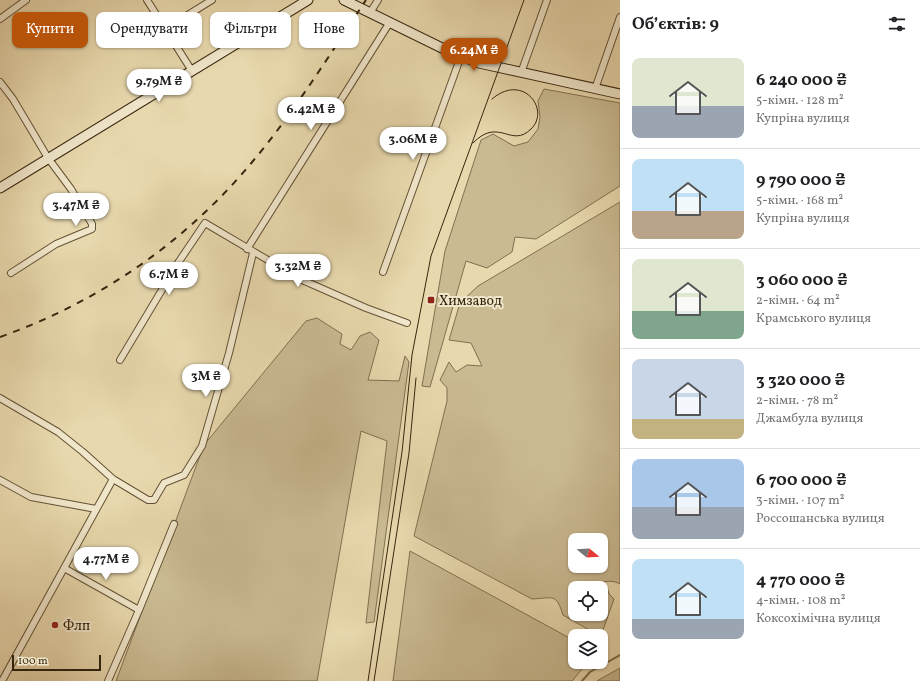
<!DOCTYPE html>
<html lang="uk">
<head>
<meta charset="utf-8">
<style>
  :root { --surface:#fff; --page:#f2f2f2; --text:#202124; --muted:#757577; --line:#e0e0e0; --accent:#b45309 }
  body { margin:0; font-family:Vollkorn,serif; background:var(--page); color:var(--text); height:100vh; display:flex; flex-direction:column; font-size:15px; white-space:nowrap }
  * { box-sizing:border-box; margin:0 }
  p { font-size:13px; color:var(--muted) }
  .icon { flex:none; width:22px; height:22px; fill:none; stroke:currentColor; stroke-width:2; stroke-linecap:round; stroke-linejoin:round }
  .map { position:relative; flex:1; overflow:hidden }
  .drawer { display:flex; flex-direction:column; background:var(--surface); width:300px }
  .drawer>* { flex:none }
  .hud { position:absolute; left:12px; top:12px; width:380px; height:36px; display:flex; gap:8px }
  .needle { width:26px; rotate:108deg }
  .tools { position:absolute; left:568px; top:533px; display:grid; gap:8px }
  .tools a { display:grid; place-items:center; width:40px; height:40px; border-radius:8px; background:var(--surface); box-shadow:0 1px 3px #0004; font-size:20px }
  .scale { position:absolute; left:12px; bottom:10px; width:89px; box-sizing:border-box; padding-left:4px; border:2px solid #38250e; border-top:0; font-size:11px; line-height:14px; white-space:nowrap; color:#38250e; -webkit-text-stroke:3px #f0e6ca; paint-order:stroke }
  .price { position:absolute; translate:-50% -34px; padding:0 9px; border-radius:14px; background:#fff; color:#222; font-size:13px; line-height:26px; filter:drop-shadow(0 1px 2px #0008) }
  .price::after { content:''; position:absolute; left:50%; top:24px; width:12px; height:9px; margin-left:-6px; background:inherit; clip-path:polygon(0 0,100% 0,50% 100%) }
  .price.active { background:var(--accent); color:#fff }
  ul { padding:0; list-style:none }
  li { display:flex; align-items:center; gap:12px; height:100px; padding:0 12px }
  li+li { border-top:1px solid var(--line) }
  li span { display:grid; place-items:center; flex:none; width:112px; height:80px; border-radius:8px; color:#555 }
  li>.icon { margin-inline-start:auto }
  span .icon { width:48px; height:48px; fill:#fffc; stroke-width:1 }
  li b { font-size:17px }
  h2 { display:flex; justify-content:space-between; align-items:center; height:48px; padding:0 12px; font-size:17px }
  .chip { padding:0 14px; border-radius:8px; background:var(--surface); box-shadow:0 1px 3px #0004; font-size:14px; line-height:36px }
  .chip.active { background:var(--accent); color:#fff }
  main { display:flex; flex:1; min-height:0 }
  .map>svg:first-child { display:block }
  .green { fill:#caba92; stroke:#817050; fill-rule:evenodd }
  .lines { fill:none; stroke-linecap:round; stroke-linejoin:round }
  .stream { stroke:#7e6c4d; stroke-width:2 }
  .minor-casing { stroke:#645236; stroke-width:8 }
  .secondary-casing { stroke:#38250e; stroke-width:11 }
  .minor { stroke:#f0e6ca; stroke-width:6 }
  .secondary { stroke:#f0e6ca; stroke-width:9 }
  .tram { stroke:#38250e; stroke-width:1 }
  .rail { stroke:#38250e; stroke-width:2; stroke-dasharray:7 7; stroke-linecap:butt }
  .poi-dot { fill:#8f2418; stroke:#f0e6ca; stroke-width:1.5 }
  .labels { text-anchor:middle; stroke-width:4; stroke-linejoin:round; paint-order:stroke }
  .poi-label { font-size:14px; fill:#38250e; stroke:#f0e6ca; text-anchor:start }
</style>
</head>
<body>
<main>
<div class="map">
<svg width="620" height="681" viewBox="0 0 620 681">
  <rect width="100%" height="100%" fill="#e8d8ad"/>
  <filter id="stains"><feTurbulence type="fractalNoise" baseFrequency=".005" numOctaves="4"/><feColorMatrix values="0 0 0 0 .2 0 0 0 0 .09 0 0 0 0 .02 0 0 0 .5 -.17"/></filter>
  <radialGradient id="worn" r=".72"><stop offset=".6" stop-color="#630" stop-opacity="0"/><stop offset="1" stop-color="#630" stop-opacity=".3"/></radialGradient>
  <path class="green" d="M544,89L620,103V186L536,239L515,237L512,252L487,268L466,261L430,387L422,386L445,251L481,140L493,134L514,146L528,142L538,129L540,117L538,101Z
    M620,202V584C613,580 606,581 599,583L597,588H575V614H588L596,619L603,617L601,588L603,587H607L609,594L614,599L603,630L598,635L563,615C556,593 554,598 532,599L414,536L447,401V388L440,380L449,362L456,372L467,365L482,366L471,343L449,340L460,303L478,286ZM575,540H601V566H575Z
    M317,318L342,334L340,344L351,350L360,336L370,332L379,340L368,380L399,381L405,356L409,362L374,622L366,623L387,441L361,431L317,681H116L204,445L306,321Z
    M410,551L575,641V662H588L572,681H393Z
    M620,668V681H597Z"/>
  <g class="lines">
    <path class="stream" d="M582,681L590,672L620,655"/>
    <g class="minor-casing">
      <path id="minor" d="M147,0L192,71
        M370,13L378,0
        M0,19L26,0
        M165,29L212,0
        M521,73L547,0
        M0,82L13,99L48,158L71,189L92,224V229L56,244L11,273
        M595,89L620,17
        M247,249L390,22
        M383,272L461,56
        M120,360L178,263L205,223L300,279L366,308L407,323
        M0,398L58,432L83,452L113,479L148,500H154L164,483L184,475L202,446L229,353L253,253
        M0,480L31,497L96,509
        M64,568L139,610
        M2,681L113,479
        M108,681L139,610L174,524"/>
    </g>
    <g class="secondary-casing">
      <path id="secondary" d="M344,0L444,49L479,63L620,94
        M0,188L308,0"/>
    </g>
    <use href="#minor" class="minor"/>
    <use href="#secondary" class="secondary"/>
    <path class="tram" d="M473,143C499,116 511,149 531,129C551,110 523,72 492,99
      M368,681L402,452L412,355L431,256L524,0
      M374,681L409,453L416,378"/>
    <path class="rail" d="M0,337C99,302 186,242 253,161C295,111 330,54 366,0"/>
  </g>
  <g class="poi-dot">
    <rect x="427" y="296" width="8" height="8" rx="2"/>
    <circle cx="55" cy="625" r="4"/>
  </g>
  <g class="labels">
    <g class="poi-label">
      <text x="439" y="305">Химзавод</text>
      <text x="63" y="630">Флп</text>
    </g>
  </g>
  <rect width="100%" height="100%" filter="url(#stains)"/>
  <rect width="100%" height="100%" fill="url(#worn)"/>
</svg>
<div class="tools">
<a><svg class="needle" viewBox="-14 -14 28 28"><path d="M0-13l5 13h-10z" fill="#e53935"/><path d="M0 13l5-13h-10z" fill="#757577"/></svg></a>
<a><svg class="icon" aria-label="locate" viewBox="0 0 24 24"><circle cx="12" cy="12" r="6"/><path d="M12 2v4M12 18v4M2 12h4M18 12h4"/></svg></a>
<a><svg class="icon" aria-label="layers" viewBox="0 0 24 24"><path d="M12 4l9 5-9 5-9-5zM3 14l9 5 9-5"/></svg></a>
</div>
<div class="scale">100 m</div>
<b class="price active" style="left:474px;top:72px">6.24M ₴</b>
<b class="price" style="left:159px;top:103px">9.79M ₴</b>
<b class="price" style="left:311px;top:131px">6.42M ₴</b>
<b class="price" style="left:413px;top:161px">3.06M ₴</b>
<b class="price" style="left:76px;top:227px">3.47M ₴</b>
<b class="price" style="left:298px;top:288px">3.32M ₴</b>
<b class="price" style="left:169px;top:296px">6.7M ₴</b>
<b class="price" style="left:206px;top:398px">3M ₴</b>
<b class="price" style="left:106px;top:581px">4.77M ₴</b>
<div class="hud">
<a class="chip active">Купити</a>
<a class="chip">Орендувати</a>
<a class="chip">Фільтри</a>
<a class="chip">Нове</a>
</div>
</div>
<section class="drawer">
<h2>Об’єктів: 9<svg class="icon" aria-label="filters" viewBox="0 0 24 24"><path d="M4 7h16M4 17h16"/><circle cx="9" cy="7" r="2"/><circle cx="15" cy="17" r="2"/></svg></h2>
<ul>
<li><span style="background:linear-gradient(#dfe7d0 60%,#9aa5b1 0)"><svg class="icon" aria-label="home" viewBox="0 0 24 24"><path d="M3 11l9-7 9 7M6 9v11h12V9"/></svg></span><div><b>6 240 000 ₴</b><p>5-кімн. · 128 m²</p><p>Купріна вулиця</p></div></li>
<li><span style="background:linear-gradient(#bfe0f5 65%,#b9a48a 0)"><svg class="icon" aria-label="home" viewBox="0 0 24 24"><path d="M3 11l9-7 9 7M6 9v11h12V9"/></svg></span><div><b>9 790 000 ₴</b><p>5-кімн. · 168 m²</p><p>Купріна вулиця</p></div></li>
<li><span style="background:linear-gradient(#dfe7d0 65%,#7fa58c 0)"><svg class="icon" aria-label="home" viewBox="0 0 24 24"><path d="M3 11l9-7 9 7M6 9v11h12V9"/></svg></span><div><b>3 060 000 ₴</b><p>2-кімн. · 64 m²</p><p>Крамського вулиця</p></div></li>
<li><span style="background:linear-gradient(#c9d6e8 75%,#c2b280 0)"><svg class="icon" aria-label="home" viewBox="0 0 24 24"><path d="M3 11l9-7 9 7M6 9v11h12V9"/></svg></span><div><b>3 320 000 ₴</b><p>2-кімн. · 78 m²</p><p>Джамбула вулиця</p></div></li>
<li><span style="background:linear-gradient(#a9c7e8 60%,#9aa5b1 0)"><svg class="icon" aria-label="home" viewBox="0 0 24 24"><path d="M3 11l9-7 9 7M6 9v11h12V9"/></svg></span><div><b>6 700 000 ₴</b><p>3-кімн. · 107 m²</p><p>Россошанська вулиця</p></div></li>
<li><span style="background:linear-gradient(#bfe0f5 75%,#9aa5b1 0)"><svg class="icon" aria-label="home" viewBox="0 0 24 24"><path d="M3 11l9-7 9 7M6 9v11h12V9"/></svg></span><div><b>4 770 000 ₴</b><p>4-кімн. · 108 m²</p><p>Коксохімічна вулиця</p></div></li>
</ul>
</section>
</main>
</body>
</html>
